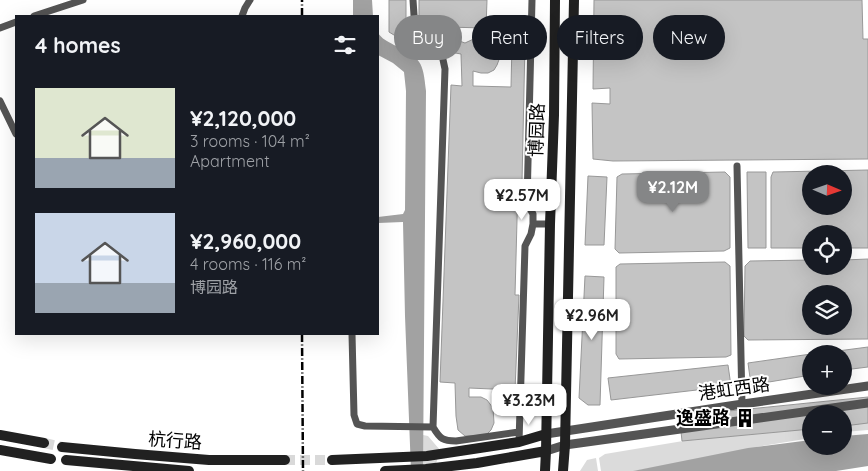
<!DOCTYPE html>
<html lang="en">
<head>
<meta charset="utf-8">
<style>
  :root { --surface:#171b24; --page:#20242c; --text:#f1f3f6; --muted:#9ea1a6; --accent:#858687 }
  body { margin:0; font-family:Quicksand,"Noto Sans SC",sans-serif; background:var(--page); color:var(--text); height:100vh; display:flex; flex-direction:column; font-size:19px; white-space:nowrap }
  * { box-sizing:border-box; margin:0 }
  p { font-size:16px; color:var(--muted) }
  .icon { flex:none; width:28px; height:28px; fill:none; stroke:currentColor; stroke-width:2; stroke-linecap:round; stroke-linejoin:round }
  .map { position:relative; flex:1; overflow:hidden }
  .details { position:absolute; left:15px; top:15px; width:364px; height:320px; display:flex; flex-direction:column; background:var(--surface); border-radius:0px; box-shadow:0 5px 20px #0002 }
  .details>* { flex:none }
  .top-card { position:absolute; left:394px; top:15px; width:399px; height:45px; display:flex; gap:10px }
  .needle { width:32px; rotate:92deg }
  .controls { position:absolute; left:802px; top:165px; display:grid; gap:10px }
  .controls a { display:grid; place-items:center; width:50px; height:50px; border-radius:50%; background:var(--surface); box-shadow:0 5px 20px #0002; font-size:25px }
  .price { position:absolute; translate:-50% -42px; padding:0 11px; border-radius:10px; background:#fff; color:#222; font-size:16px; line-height:32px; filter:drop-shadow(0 1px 2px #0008) }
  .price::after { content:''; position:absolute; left:50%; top:30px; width:15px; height:11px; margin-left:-8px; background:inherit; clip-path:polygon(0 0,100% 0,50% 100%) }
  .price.selected { background:var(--accent); color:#fff }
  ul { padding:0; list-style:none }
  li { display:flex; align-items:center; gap:15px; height:125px; padding:0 20px }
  li span { display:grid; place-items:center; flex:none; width:140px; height:100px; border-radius:0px; color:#555 }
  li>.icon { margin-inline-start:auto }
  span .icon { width:60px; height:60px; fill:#fffc; stroke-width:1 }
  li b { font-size:21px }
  h2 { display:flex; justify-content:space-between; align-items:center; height:60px; padding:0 20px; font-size:21px }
  .tag { padding:0 18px; border-radius:22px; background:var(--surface); box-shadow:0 5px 20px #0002; font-size:18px; line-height:45px }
  .tag.selected { background:var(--accent); color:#fff }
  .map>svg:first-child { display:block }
  .green { fill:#dbdbdb }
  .water { fill:#a2a2a2 }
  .building { fill:#c4c4c4; stroke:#989898; fill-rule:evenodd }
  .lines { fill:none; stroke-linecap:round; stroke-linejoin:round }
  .secondary-tunnel { stroke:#d9d9d9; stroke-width:10; stroke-dasharray:10 5; stroke-linecap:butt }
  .minor { stroke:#545454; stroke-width:7 }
  .tertiary { stroke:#545454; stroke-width:9 }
  .secondary { stroke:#212121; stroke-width:10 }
  .rail { stroke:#000; stroke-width:2.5; stroke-dasharray:8 2.5 1 2.5; stroke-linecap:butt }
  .labels { text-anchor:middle; stroke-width:4; stroke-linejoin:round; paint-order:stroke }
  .street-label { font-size:18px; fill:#000; stroke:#fff }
  .poi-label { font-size:18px; font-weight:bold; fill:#000; stroke:#fff; text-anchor:end }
</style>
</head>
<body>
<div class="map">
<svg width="868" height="471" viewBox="0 0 868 471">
  <rect width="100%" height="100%" fill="#fff"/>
  <path class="green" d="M868,422V430L844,432V424L849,425Z
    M811,423V438L756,447L749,451L634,471H601L599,458L605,454L779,425L793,427Z
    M423,435L428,436L440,450L436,464L423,471Z
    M596,458L598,471H580L587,460Z"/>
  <path class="water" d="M353,0H372L373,16H353Z
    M378,33C382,39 387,41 394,45C421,58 423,61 426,91L423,471H411L405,316L403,222L378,223V217L403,214L405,210L406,91L404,72L393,63L378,55Z
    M868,434V466L836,471H633L748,448L811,440V446H844V436Z"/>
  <path class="building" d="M389,0H406V27L416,40L412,46L389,32Z
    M419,0H487L486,28L445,27L451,38L465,43L478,37L491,38L497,42L500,48V57L497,65L494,70L488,73H481L473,71V86L511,87L512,43H525L522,182L518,183L515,295H519L515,390L469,388V397H481L487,400L493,408L494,423L491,430L486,435L465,436L458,430L456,416L455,383L440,382L451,85L462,86L461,54L450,52L442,46L435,41L429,22L419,21Z
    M594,0H862L863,39H868V159L613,161L593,159L592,103L610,104V88L593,89Z
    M868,170V248H844V234H811V248H771V177L773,172ZM811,174H844V206H811Z
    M725,172L730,177V248L724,251L619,253L615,249L617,177L622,174Z
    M747,172H766V248H748Z
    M588,176L607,177L604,245H585Z
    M868,259V339L748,340L744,336L745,266L750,261L811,260V266H844V260ZM811,294H844V326H811Z
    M725,262L730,266L731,355L726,357L619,359L616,354V267L620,264Z
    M585,276L604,277L600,405H588L579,398Z
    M868,347V367L844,370V354H815Z
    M811,354V375L751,385L748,363Z
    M728,365L731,386L611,400L608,378Z
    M868,397V423L844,426V414H811V429L682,441L679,413L729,411Z"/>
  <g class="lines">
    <path class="secondary-tunnel" d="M44,443L62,447
      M285,460H332"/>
    <path class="minor" d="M413,0L414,15L416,25L442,55L445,69L433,427C440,439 443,441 456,441L519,432
      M34,16L83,0
      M242,16L245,8L250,0
      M0,28L16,22
      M0,101L16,134
      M737,166L742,404
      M533,224H550
      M352,334L354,415L357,424L365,426L433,427
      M519,442L525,246L531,234L533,224V214L527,203L532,0"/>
    <path class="tertiary" d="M546,434L736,405L868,386
      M546,451L565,445L868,403"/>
    <path class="secondary" d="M0,435L44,443
      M62,447L135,454L209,460H285
      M0,450L51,459
      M66,460L189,471
      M332,460L427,456L519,442L546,434
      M385,471L426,469L477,463L546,451
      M545,471L546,451L550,224L554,115L555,0
      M563,471L565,445L574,0"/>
    <path class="rail" d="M302,16V0
      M302,334L303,471"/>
  </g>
  <defs>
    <g id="building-bare" transform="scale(1.5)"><path d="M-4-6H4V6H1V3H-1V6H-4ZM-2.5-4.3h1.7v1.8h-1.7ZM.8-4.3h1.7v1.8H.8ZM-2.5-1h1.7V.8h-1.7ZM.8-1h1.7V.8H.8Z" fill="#000" stroke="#fff" stroke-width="2.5" paint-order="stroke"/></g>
  </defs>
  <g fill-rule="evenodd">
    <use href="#building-bare" x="745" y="418"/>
  </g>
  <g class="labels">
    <g class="street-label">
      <text transform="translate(537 130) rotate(-88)" y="6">博园路</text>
      <text transform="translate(734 389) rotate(-8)" y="6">港虹西路</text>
      <text transform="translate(175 441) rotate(4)" y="6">杭行路</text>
    </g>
    <g class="poi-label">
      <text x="730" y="424">逸盛路</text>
    </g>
  </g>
</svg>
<div class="controls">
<a><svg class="needle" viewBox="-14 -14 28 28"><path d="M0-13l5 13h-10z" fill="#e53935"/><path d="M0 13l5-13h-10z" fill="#9ea1a6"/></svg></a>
<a><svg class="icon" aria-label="locate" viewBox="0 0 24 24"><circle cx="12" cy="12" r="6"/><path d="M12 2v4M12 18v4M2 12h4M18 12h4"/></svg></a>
<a><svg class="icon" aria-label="layers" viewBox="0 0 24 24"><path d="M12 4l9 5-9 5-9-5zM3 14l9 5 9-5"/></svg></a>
<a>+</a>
<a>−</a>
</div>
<b class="price selected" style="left:673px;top:213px">¥2.12M</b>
<b class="price" style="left:522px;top:221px">¥2.57M</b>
<b class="price" style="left:592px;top:341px">¥2.96M</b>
<b class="price" style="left:529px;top:426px">¥3.23M</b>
<div class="top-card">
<a class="tag selected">Buy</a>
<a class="tag">Rent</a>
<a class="tag">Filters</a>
<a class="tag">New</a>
</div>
<section class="details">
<h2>4 homes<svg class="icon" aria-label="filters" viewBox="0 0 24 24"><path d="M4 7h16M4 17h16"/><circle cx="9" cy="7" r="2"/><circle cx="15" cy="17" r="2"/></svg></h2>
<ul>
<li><span style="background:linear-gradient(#dfe7d0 70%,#9aa5b1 0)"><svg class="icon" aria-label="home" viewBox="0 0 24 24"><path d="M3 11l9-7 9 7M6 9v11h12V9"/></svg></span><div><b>¥2,120,000</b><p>3 rooms · 104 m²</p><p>Apartment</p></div></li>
<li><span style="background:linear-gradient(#c9d6e8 70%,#9aa5b1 0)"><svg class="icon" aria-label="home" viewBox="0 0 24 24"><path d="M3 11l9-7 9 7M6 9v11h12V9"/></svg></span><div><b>¥2,960,000</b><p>4 rooms · 116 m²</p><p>博园路</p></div></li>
</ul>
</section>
</div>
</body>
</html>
